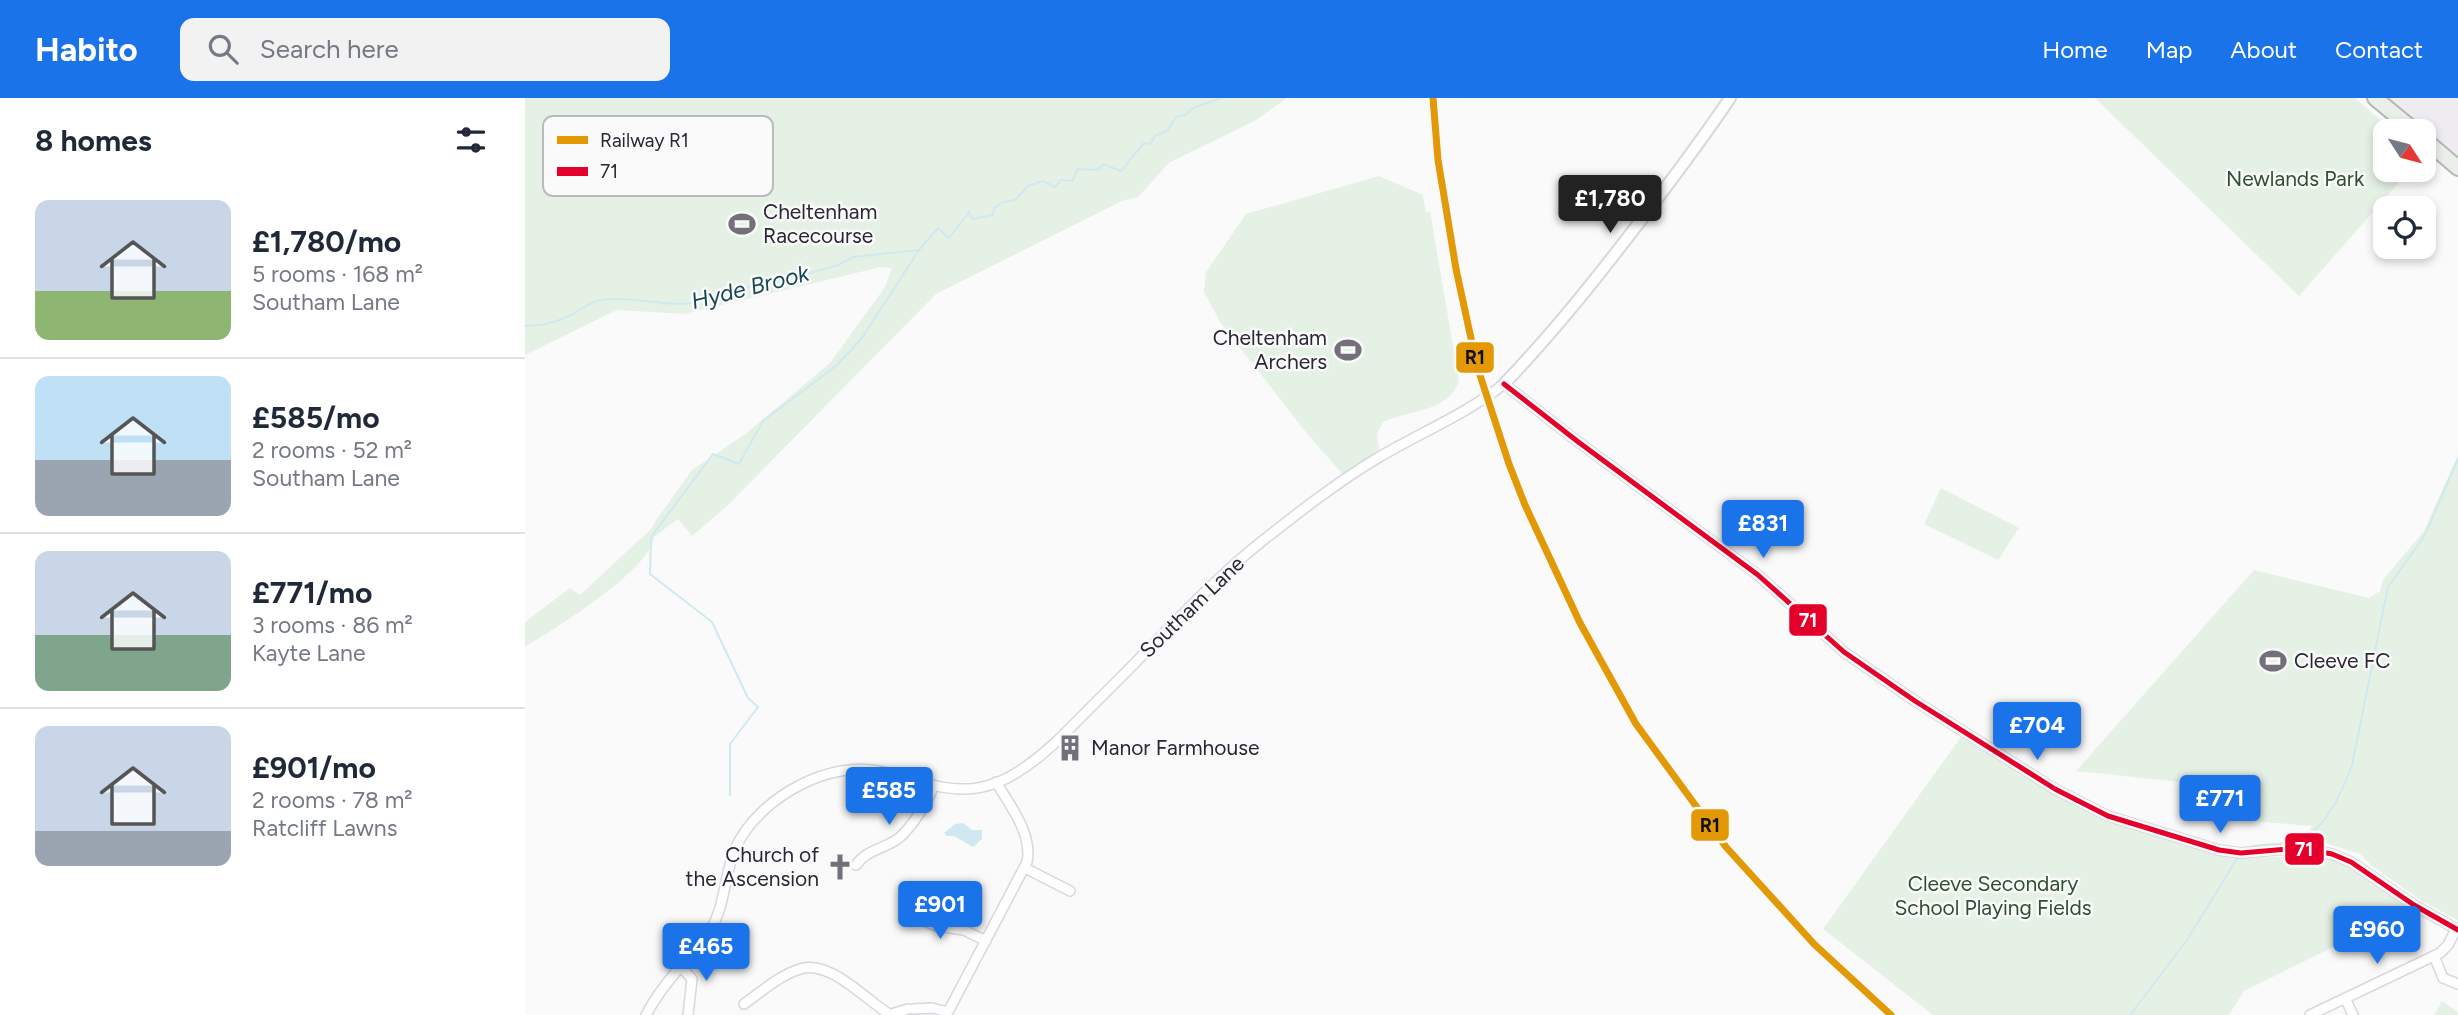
<!DOCTYPE html>
<html lang="en">
<head>
<meta charset="utf-8">
<style>
  :root { --surface:#fff; --page:#f2f2f3; --text:#1f2937; --muted:#747a83; --line:#e0e1e3; --accent:#1a73e8 }
  body { margin:0; font-family:Figtree,sans-serif; background:var(--page); color:var(--text); height:100vh; display:flex; flex-direction:column; font-size:26px; white-space:nowrap }
  * { box-sizing:border-box; margin:0 }
  p { font-size:23px; color:var(--muted) }
  .icon { flex:none; width:38px; height:38px; fill:none; stroke:currentColor; stroke-width:2; stroke-linecap:round; stroke-linejoin:round }
  .map { position:relative; flex:1; overflow:hidden }
  .drawer { display:flex; flex-direction:column; background:var(--surface); width:525px }
  .drawer>* { flex:none }
  .needle { width:46px; rotate:126deg }
  .tools { position:absolute; left:1848px; top:21px; display:grid; gap:14px }
  .tools a { display:grid; place-items:center; width:63px; height:63px; border-radius:14px; background:var(--surface); box-shadow:0 4px 10px #0003; font-size:35px }
  .price { position:absolute; translate:-50% -60px; padding:0 16px; border-radius:7px; background:var(--accent); color:#fff; font-size:23px; line-height:46px; filter:drop-shadow(0 2px 4px #0008) }
  .price::after { content:''; position:absolute; left:50%; top:42px; width:21px; height:16px; margin-left:-10px; background:inherit; clip-path:polygon(0 0,100% 0,50% 100%) }
  .price.active { background:#222; color:#fff }
  ul { padding:0; list-style:none }
  li { display:flex; align-items:center; gap:21px; height:175px; padding:0 35px }
  li+li { border-top:2px solid var(--line) }
  li span { display:grid; place-items:center; flex:none; width:196px; height:140px; border-radius:14px; color:#555 }
  li>.icon { margin-inline-start:auto }
  span .icon { width:84px; height:84px; fill:#fffc; stroke-width:1 }
  li b { font-size:30px }
  h2 { display:flex; justify-content:space-between; align-items:center; height:84px; padding:0 35px; font-size:30px }
  header { display:flex; align-items:center; gap:42px; box-sizing:border-box; height:98px; padding:0 35px; background:var(--accent); color:#fff }
  header strong { font-size:33px }
  nav { display:flex; gap:38px; margin-inline-start:auto; font-size:24px }
  .search { width:490px; height:63px; background:var(--page); display:flex; align-items:center; gap:18px; box-sizing:border-box; padding:0 24px; border-radius:14px; color:var(--muted); font-size:26px }
  main { display:flex; flex:1; min-height:0 }
  .map>svg:first-child { display:block }
  .built { fill:#eeecf1 }
  .green { fill:#e6f1e6 }
  .water { fill:#d0e9f0 }
  .lines { fill:none; stroke-linecap:round; stroke-linejoin:round }
  .stream { stroke:#d0e9f0; stroke-width:2 }
  .minor-casing { stroke:#d8d7dd; stroke-width:12 }
  .tertiary-casing { stroke:#d8d7dd; stroke-width:14 }
  .primary-casing { stroke:#b1b9b1; stroke-width:18 }
  .minor { stroke:#fefefe; stroke-width:9 }
  .tertiary { stroke:#fefefe; stroke-width:10 }
  .primary { stroke:#ebefea; stroke-width:14 }
  .bus-1-casing { stroke:#fafafa; stroke-width:10 }
  .bus-1 { stroke:#e4002b; stroke-width:5 }
  .rail-1-casing { stroke:#fafafa; stroke-width:12 }
  .rail-1 { stroke:#e29905; stroke-width:7 }
  .labels { text-anchor:middle; stroke-width:5; stroke-linejoin:round; paint-order:stroke }
  .park-label { font-size:21px; fill:#2d502d; stroke:#fafafa }
  .poi-label { font-size:21px; fill:#2a2633; stroke:#fafafa; text-anchor:start }
  .street-label { font-size:21px; fill:#2a2633; stroke:#fafafa }
  .water-label { font-size:23px; font-style:italic; fill:#154854; stroke:#fafafa }
  .key { fill:#fafafa; stroke:#bcbabe; stroke-width:2 }
  .key-label { font-size:19px; fill:#2a2633 }
  .line-badge { stroke:#fafafa; stroke-width:2.5 }
  .badge-label { font-size:19px; text-anchor:middle; font-weight:bold; fill:#fff }
  .pale-badge-label { font-size:19px; text-anchor:middle; font-weight:bold; fill:#111 }
</style>
</head>
<body>
<header>
<strong>Habito</strong>
<div class="search"><svg class="icon" aria-label="search" viewBox="0 0 24 24"><circle cx="10" cy="10" r="6"/><path d="M15 15l6 6"/></svg>Search here</div>
<nav><a>Home</a><a>Map</a><a>About</a><a>Contact</a></nav>
</header>
<main>
<section class="drawer">
<h2>8 homes<svg class="icon" aria-label="filters" viewBox="0 0 24 24"><path d="M4 7h16M4 17h16"/><circle cx="9" cy="7" r="2"/><circle cx="15" cy="17" r="2"/></svg></h2>
<ul>
<li><span style="background:linear-gradient(#c9d6e8 65%,#8fb573 0)"><svg class="icon" aria-label="home" viewBox="0 0 24 24"><path d="M3 11l9-7 9 7M6 9v11h12V9"/></svg></span><div><b>£1,780/mo</b><p>5 rooms · 168 m²</p><p>Southam Lane</p></div></li>
<li><span style="background:linear-gradient(#bfe0f5 60%,#9aa5b1 0)"><svg class="icon" aria-label="home" viewBox="0 0 24 24"><path d="M3 11l9-7 9 7M6 9v11h12V9"/></svg></span><div><b>£585/mo</b><p>2 rooms · 52 m²</p><p>Southam Lane</p></div></li>
<li><span style="background:linear-gradient(#c9d6e8 60%,#7fa58c 0)"><svg class="icon" aria-label="home" viewBox="0 0 24 24"><path d="M3 11l9-7 9 7M6 9v11h12V9"/></svg></span><div><b>£771/mo</b><p>3 rooms · 86 m²</p><p>Kayte Lane</p></div></li>
<li><span style="background:linear-gradient(#c9d6e8 75%,#9aa5b1 0)"><svg class="icon" aria-label="home" viewBox="0 0 24 24"><path d="M3 11l9-7 9 7M6 9v11h12V9"/></svg></span><div><b>£901/mo</b><p>2 rooms · 78 m²</p><p>Ratcliff Lawns</p></div></li>
</ul>
</section>
<div class="map">
<svg width="1933" height="917" viewBox="0 0 1933 917">
  <rect width="100%" height="100%" fill="#fafafa"/>
  <path class="built" d="M1863,0H1933V59L1914,42Z"/>
  <path class="green" d="M0,0H762L731,22L644,65L613,99L597,103L411,196L202,408L167,438L153,421L129,439C127,471 28,532 0,549V524L45,490L55,497L126,431L132,421L167,372L219,337L305,265L360,189L367,170L356,169L159,216L92,212L0,257Z
    M1570,0H1830L1868,33H1860V72H1885L1774,198Z
    M854,78L898,97L901,114L905,113L934,283C924,314 883,312 858,324L852,336L855,358L821,380L783,337L695,224L679,194L681,174L721,116Z
    M1933,357V823L1894,801L1847,768L1835,756L1781,739L1787,728L1662,718L1665,685L1551,673L1729,472L1844,500L1855,493L1858,482L1899,433Z
    M1416,390L1494,430L1473,462L1399,426Z
    M1436,639L1553,709L1582,723L1708,760L1799,758L1819,764L1888,810L1719,893L1704,917H1408L1298,831Z
    M1917,903L1933,914V917H1909Z"/>
  <path class="water" d="M438,725L447,732H457V741L448,749L429,738H422L419,735L430,726Z"/>
  <g class="lines">
    <path class="stream" d="M0,228C14,228 29,225 42,219C54,214 63,204 76,202C99,198 131,206 156,206C170,206 184,199 198,198L205,191H218L237,184L289,174L313,167L328,159L394,152L413,130L424,140L444,114L447,121L468,117L469,110L478,104L490,102L503,88L518,83L530,89L536,82L548,83L552,71L573,72L578,66L596,73L619,45L625,46L630,38L642,33L651,19L660,17L668,10L696,0
      M205,697V646L233,609L223,600L187,524L125,476L126,439L188,356L214,366L238,323L312,267L337,240L394,152
      M1717,751C1731,746 1750,747 1765,745C1799,738 1816,696 1827,667L1863,489L1900,437L1933,361
      M1605,917L1662,842L1713,759"/>
    <g class="minor-casing">
      <path id="minor" d="M331,767C342,751 360,751 374,740C386,730 403,704 408,689
        M500,770L545,793
        M382,815L411,828L439,832L461,843
        M1909,858L1918,880L1933,886
        M156,869L167,881L163,917
        M1820,900L1828,917
        M219,906C236,894 255,877 275,871C304,861 340,901 364,916
        M388,911L407,910L423,914L502,764C508,737 485,707 471,684
        M121,917C129,902 139,888 150,875C162,861 177,847 186,831C201,805 199,775 211,749C234,700 305,660 359,674C407,686 443,705 491,675C521,657 547,628 572,603C627,550 676,492 736,444C773,415 811,385 851,361C894,335 940,317 979,286L1052,343L1233,477L1319,554L1390,603L1530,691L1583,718L1694,752L1716,755L1774,750L1807,756L1826,764L1889,807L1933,832
        M363,917L383,911
        M1785,917L1915,855L1923,847L1931,831"/>
    </g>
    <g class="tertiary-casing">
      <path id="tertiary" d="M979,286C1031,232 1078,172 1123,113C1151,76 1179,39 1205,0"/>
    </g>
    <g class="primary-casing">
      <path id="primary" d="M1850,0L1890,33
        M1899,41L1933,70"/>
    </g>
    <use href="#minor" class="minor"/>
    <use href="#tertiary" class="tertiary"/>
    <use href="#primary" class="primary"/>
    <g class="bus-1-casing">
      <path id="bus-1" d="M979,286L1052,343L1233,477L1319,554L1390,603L1530,691L1583,718L1694,752L1716,755L1774,750L1807,756L1826,764L1889,807L1933,832"/>
    </g>
    <use href="#bus-1" class="bus-1"/>
    <g class="rail-1-casing">
      <path id="rail-1" d="M908,0L913,62L920,104L931,171L952,268L984,366L1000,407L1055,525L1111,626L1201,749L1289,846L1366,917"/>
    </g>
    <use href="#rail-1" class="rail-1"/>
  </g>
  <defs>
    <g id="stadium-bare" transform="scale(2.1)"><path d="M0-5a6.5 5 0 1 0 0 10a6.5 5 0 1 0 0-10ZM-3.5-1.8h7v3.6h-7Z" fill="#737079" stroke="#fafafa" stroke-width="2.5" paint-order="stroke"/></g>
    <g id="building-bare" transform="scale(2.1)"><path d="M-4-6H4V6H1V3H-1V6H-4ZM-2.5-4.3h1.7v1.8h-1.7ZM.8-4.3h1.7v1.8H.8ZM-2.5-1h1.7V.8h-1.7ZM.8-1h1.7V.8H.8Z" fill="#737079" stroke="#fafafa" stroke-width="2.5" paint-order="stroke"/></g>
    <g id="church-bare" transform="scale(2.1)"><path d="M-1.2-6h2.4v3.5h3.3v2.4h-3.3V6h-2.4V-.1h-3.3v-2.4h3.3Z" fill="#737079" stroke="#fafafa" stroke-width="2.5" paint-order="stroke"/></g>
  </defs>
  <g fill-rule="evenodd">
    <use href="#stadium-bare" x="217" y="126"/>
    <use href="#stadium-bare" x="823" y="252"/>
    <use href="#stadium-bare" x="1748" y="563"/>
    <use href="#building-bare" x="545" y="650"/>
    <use href="#church-bare" x="315" y="769"/>
  </g>
  <g class="labels">
    <g class="park-label">
      <text x="1770" y="88">Newlands Park</text>
      <text x="1468" y="793">Cleeve Secondary<tspan x="1468" dy="24">School Playing Fields</tspan></text>
    </g>
    <g class="poi-label">
      <text x="238" y="121">Cheltenham<tspan x="238" dy="24">Racecourse</tspan></text>
      <text x="802" y="247" text-anchor="end">Cheltenham<tspan x="802" dy="24">Archers</tspan></text>
      <text x="1769" y="570">Cleeve FC</text>
      <text x="566" y="657">Manor Farmhouse</text>
      <text x="294" y="764" text-anchor="end">Church of<tspan x="294" dy="24">the Ascension</tspan></text>
    </g>
    <g class="street-label">
      <text transform="translate(667 509) rotate(-44)" y="7">Southam Lane</text>
    </g>
    <g class="water-label">
      <text transform="translate(225 189) rotate(-14)" y="8">Hyde Brook</text>
    </g>
  </g>
  <rect x="18" y="18" width="230" height="80" rx="10" class="key"/>
  <rect x="32" y="38" width="31" height="8" fill="#e29905"/>
  <rect x="32" y="69" width="31" height="9" fill="#e4002b"/>
  <g class="key-label">
    <text x="75" y="49">Railway R1</text>
    <text x="75" y="80">71</text>
  </g>
  <g class="line-badge">
    <rect x="930" y="243" width="40" height="33" rx="7" fill="#e29905"/>
    <rect x="1263" y="505" width="40" height="34" rx="7" fill="#e4002b"/>
    <rect x="1165" y="710" width="40" height="34" rx="7" fill="#e29905"/>
    <rect x="1759" y="734" width="41" height="34" rx="7" fill="#e4002b"/>
  </g>
  <g class="badge-label">
    <text x="1283" y="529">71</text>
    <text x="1779" y="758">71</text>
  </g>
  <g class="pale-badge-label">
    <text x="950" y="266">R1</text>
    <text x="1185" y="734">R1</text>
  </g>
</svg>
<div class="tools">
<a><svg class="needle" viewBox="-14 -14 28 28"><path d="M0-13l5 13h-10z" fill="#e53935"/><path d="M0 13l5-13h-10z" fill="#747a83"/></svg></a>
<a><svg class="icon" aria-label="locate" viewBox="0 0 24 24"><circle cx="12" cy="12" r="6"/><path d="M12 2v4M12 18v4M2 12h4M18 12h4"/></svg></a>
</div>
<b class="price active" style="left:1085px;top:137px">£1,780</b>
<b class="price" style="left:1238px;top:462px">£831</b>
<b class="price" style="left:1512px;top:664px">£704</b>
<b class="price" style="left:364px;top:729px">£585</b>
<b class="price" style="left:1695px;top:737px">£771</b>
<b class="price" style="left:415px;top:843px">£901</b>
<b class="price" style="left:1852px;top:868px">£960</b>
<b class="price" style="left:181px;top:885px">£465</b>
</div>
</main>
</body>
</html>
